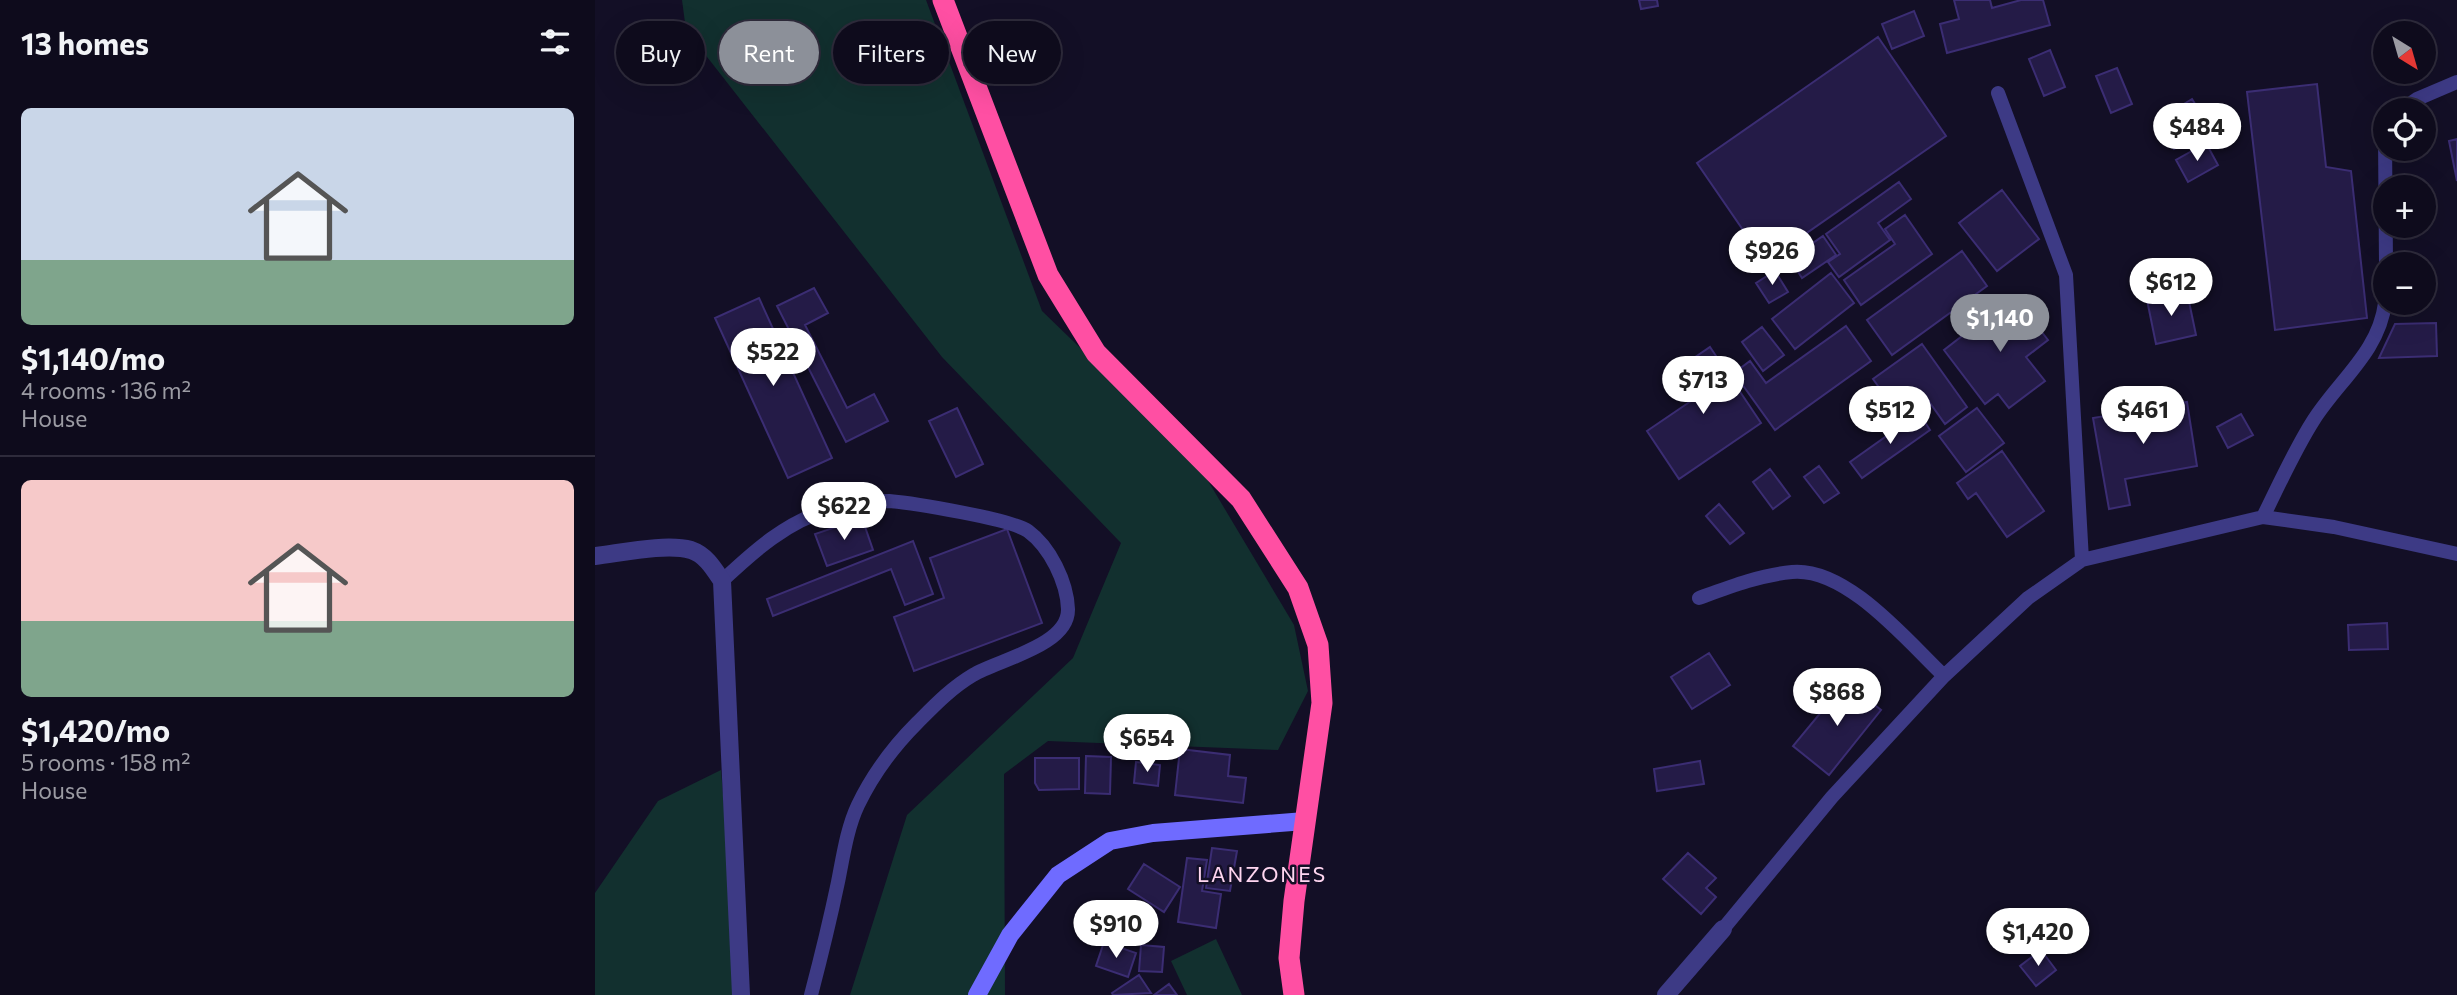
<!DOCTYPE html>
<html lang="en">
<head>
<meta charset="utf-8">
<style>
  :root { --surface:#0e0b1c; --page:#171425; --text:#f1f3f6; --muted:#9b9ba3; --line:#2e2b3b; --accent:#8c9099 }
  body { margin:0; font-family:Commissioner,sans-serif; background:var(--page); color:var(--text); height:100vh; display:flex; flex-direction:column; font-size:26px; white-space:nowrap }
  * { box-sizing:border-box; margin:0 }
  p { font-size:23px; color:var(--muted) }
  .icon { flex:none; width:38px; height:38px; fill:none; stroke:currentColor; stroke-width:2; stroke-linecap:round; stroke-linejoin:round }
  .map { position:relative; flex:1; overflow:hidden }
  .panel { display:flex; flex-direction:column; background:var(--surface); width:595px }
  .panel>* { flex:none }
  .top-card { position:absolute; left:21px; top:21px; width:665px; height:63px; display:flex; gap:14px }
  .needle { width:46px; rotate:143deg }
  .tools { position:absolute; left:1778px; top:21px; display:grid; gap:14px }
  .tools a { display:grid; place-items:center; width:63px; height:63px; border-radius:50%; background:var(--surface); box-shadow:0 7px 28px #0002,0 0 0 2px var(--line); font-size:35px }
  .price { position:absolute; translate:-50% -60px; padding:0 16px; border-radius:24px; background:#fff; color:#222; font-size:23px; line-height:46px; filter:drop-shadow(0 2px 4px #0008) }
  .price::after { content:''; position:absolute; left:50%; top:42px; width:21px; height:16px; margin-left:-10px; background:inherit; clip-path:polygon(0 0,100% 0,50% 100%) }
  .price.selected { background:var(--accent); color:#fff }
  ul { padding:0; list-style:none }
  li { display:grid; align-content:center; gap:14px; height:371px; padding:0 21px }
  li+li { border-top:2px solid var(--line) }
  li span { display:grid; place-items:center; height:217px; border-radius:10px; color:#555 }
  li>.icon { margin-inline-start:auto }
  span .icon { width:126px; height:126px; fill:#fffc; stroke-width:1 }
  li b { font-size:30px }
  h2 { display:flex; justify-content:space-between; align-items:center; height:84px; padding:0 21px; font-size:30px }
  .tag { padding:0 24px; border-radius:32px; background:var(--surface); box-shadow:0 7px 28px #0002,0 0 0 2px var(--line); font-size:24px; line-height:63px }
  .tag.selected { background:var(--accent); color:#fff }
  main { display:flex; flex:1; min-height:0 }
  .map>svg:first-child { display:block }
  .green { fill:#12302f }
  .building { fill:#241b47; stroke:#3b2d73; stroke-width:2 }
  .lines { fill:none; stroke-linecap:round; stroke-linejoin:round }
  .lane { stroke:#3d3a85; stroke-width:14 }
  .street { stroke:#3d3a85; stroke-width:18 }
  .secondary { stroke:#6f6bff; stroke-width:18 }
  .highway { stroke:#ff4fa3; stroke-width:21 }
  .labels { text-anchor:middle; stroke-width:5; stroke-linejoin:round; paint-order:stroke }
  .neighbourhood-label { font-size:21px; letter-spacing:2px; fill:#ffd6f0; stroke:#130f26 }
</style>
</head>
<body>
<main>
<section class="panel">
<h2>13 homes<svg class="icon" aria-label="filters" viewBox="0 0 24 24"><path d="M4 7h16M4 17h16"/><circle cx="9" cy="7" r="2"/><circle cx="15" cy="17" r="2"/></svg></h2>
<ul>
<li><span style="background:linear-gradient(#c9d6e8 70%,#7fa58c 0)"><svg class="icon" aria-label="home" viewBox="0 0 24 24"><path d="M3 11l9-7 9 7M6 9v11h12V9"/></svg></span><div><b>$1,140/mo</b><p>4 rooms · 136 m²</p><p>House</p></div></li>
<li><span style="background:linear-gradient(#f6c9c9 65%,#7fa58c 0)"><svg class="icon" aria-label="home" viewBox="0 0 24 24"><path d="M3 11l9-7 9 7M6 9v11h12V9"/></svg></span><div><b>$1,420/mo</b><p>5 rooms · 158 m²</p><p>House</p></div></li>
</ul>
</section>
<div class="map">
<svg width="1862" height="995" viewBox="0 0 1862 995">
  <rect width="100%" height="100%" fill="#130f26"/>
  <path class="green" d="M87,0H331L447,311L600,459L699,625L713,691L683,750L453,741L409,774L410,995H255L312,815L478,658L526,543L347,357L91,30Z
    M126,770L144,995H0V893L63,801Z
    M621,939L647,995H592L576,961Z"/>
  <path class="building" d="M1044,0H1062L1063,6L1046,9Z
    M1359,0H1395L1397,8L1426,0H1448L1455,25L1352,53L1345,24L1364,19Z
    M1319,11L1329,36L1297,49L1287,24Z
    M1283,37L1351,136L1170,262L1102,163Z
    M1455,50L1470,87L1449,96L1434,59Z
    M1522,68L1537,104L1516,113L1501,76Z
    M1722,84L1731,167L1756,171L1772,318L1680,330L1652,92Z
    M1597,99L1615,128L1579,149L1561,121Z
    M1862,139V181L1854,141Z
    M1611,143L1623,165L1593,182L1581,160Z
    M1304,182L1316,199L1283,223L1295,240L1244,277L1233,262L1245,254L1231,234Z
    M1407,190L1444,239L1402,271L1364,223Z
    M1310,215L1337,254L1266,305L1249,280L1300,244L1290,229Z
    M1228,236L1241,255L1207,278L1195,259Z
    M1367,251L1392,286L1297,355L1272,320Z
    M1180,271L1193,292L1174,303L1161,283Z
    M1236,273L1259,303L1200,349L1177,319Z
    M219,288L233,313L210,325L252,408L279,394L293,421L251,442L182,306Z
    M1592,292L1601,335L1561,344L1552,300Z
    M1419,296L1453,340L1431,357L1450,381L1414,408L1403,394L1390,404L1349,350Z
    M164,298L237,458L193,478L120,318Z
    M1841,323L1842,356L1784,358L1800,324Z
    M1251,326L1276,361L1180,430L1139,373L1155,361L1171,383Z
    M1167,327L1189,355L1168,371L1147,342Z
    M1327,344L1372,407L1350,424L1330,396L1304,415L1278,379Z
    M1115,347L1166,423L1084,479L1052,431L1096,401L1077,373Z
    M1592,402L1602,466L1530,479L1535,505L1514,509L1498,418Z
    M362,408L388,464L361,477L334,421Z
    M1382,408L1409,443L1371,472L1344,436Z
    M1324,413L1335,430L1267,478L1255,462Z
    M1646,414L1658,435L1633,448L1622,427Z
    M1407,451L1449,511L1412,537L1381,493L1373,499L1362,483Z
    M1224,466L1244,493L1229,503L1209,477Z
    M1175,469L1195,496L1178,509L1158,482Z
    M1124,504L1149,533L1135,544L1111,516Z
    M267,518L278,550L232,566L220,534Z
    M412,529L447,623L319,671L299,617L349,598L335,558Z
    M318,541L338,594L310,605L296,569L178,616L172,599Z
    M1792,623L1793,649L1754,650L1753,625Z
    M1114,653L1135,685L1097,709L1076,677Z
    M1251,682L1286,710L1234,775L1198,746Z
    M585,749L635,755L633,776L651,778L648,803L580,795Z
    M491,756L516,757L515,794L490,793Z
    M440,758H484V789L444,790L440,783Z
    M1105,761L1109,784L1062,791L1059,769Z
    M541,762L565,765L563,786L539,783Z
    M617,848L642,851L635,891L611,888Z
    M1093,853L1121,878L1111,888L1121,897L1106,914L1068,879Z
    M592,858L612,860L607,891L626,894L621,928L583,922Z
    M549,864L585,887L569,912L533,889Z
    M509,942L541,953L533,977L501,966Z
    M546,945L569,947L567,972L544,971Z
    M1446,950L1461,970L1441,986L1425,966Z
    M544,975L556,993L518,995L517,993Z
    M574,984L582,995H559Z"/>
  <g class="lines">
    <path class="lane" d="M1403,93L1471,275L1487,560
      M1806,110L1822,99L1862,82
      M1790,137L1791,264
      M1668,517C1684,485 1699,451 1718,421C1743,381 1784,352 1790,303
      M127,581C159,551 192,521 236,509C254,504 275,501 294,501C318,503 416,519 433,531C455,547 472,582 473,609C474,646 402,660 378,675C356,688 339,706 322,723C299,746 277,776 263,805C252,828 248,857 243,882C235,920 226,957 216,995
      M1104,598C1134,587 1165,575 1197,572C1252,567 1313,642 1349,676
      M1128,929L1237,797L1349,676L1433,598L1487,560L1668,517L1739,527L1862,554"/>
    <path class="street" d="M0,556C26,553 71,543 96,550C111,555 119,569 127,581L146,995
      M1071,995L1128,929"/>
    <path class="secondary" d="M382,995L415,935L463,875L515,841L558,833L710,821"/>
    <path class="highway" d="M348,0L453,275L501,353L646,499L703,588L723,645L727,703L699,901L694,958L699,995"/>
  </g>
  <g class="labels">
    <g class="neighbourhood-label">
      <text x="667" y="882">LANZONES</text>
    </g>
  </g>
</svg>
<div class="tools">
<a><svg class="needle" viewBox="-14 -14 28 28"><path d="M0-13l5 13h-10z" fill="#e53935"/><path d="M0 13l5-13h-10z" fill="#9b9ba3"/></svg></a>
<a><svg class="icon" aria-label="locate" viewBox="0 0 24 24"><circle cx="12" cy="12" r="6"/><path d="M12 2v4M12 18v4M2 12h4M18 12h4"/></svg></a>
<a>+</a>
<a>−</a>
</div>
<b class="price" style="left:1602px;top:163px">$484</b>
<b class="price" style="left:1177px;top:287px">$926</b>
<b class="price" style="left:1576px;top:318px">$612</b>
<b class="price selected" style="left:1405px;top:354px">$1,140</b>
<b class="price" style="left:178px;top:388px">$522</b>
<b class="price" style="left:1108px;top:416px">$713</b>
<b class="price" style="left:1295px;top:446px">$512</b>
<b class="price" style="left:1548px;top:446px">$461</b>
<b class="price" style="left:249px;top:542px">$622</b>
<b class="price" style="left:1242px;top:728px">$868</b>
<b class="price" style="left:552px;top:774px">$654</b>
<b class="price" style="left:521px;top:960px">$910</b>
<b class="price" style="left:1443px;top:968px">$1,420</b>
<div class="top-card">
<a class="tag">Buy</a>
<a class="tag selected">Rent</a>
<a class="tag">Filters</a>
<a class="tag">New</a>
</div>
</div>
</main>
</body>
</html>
